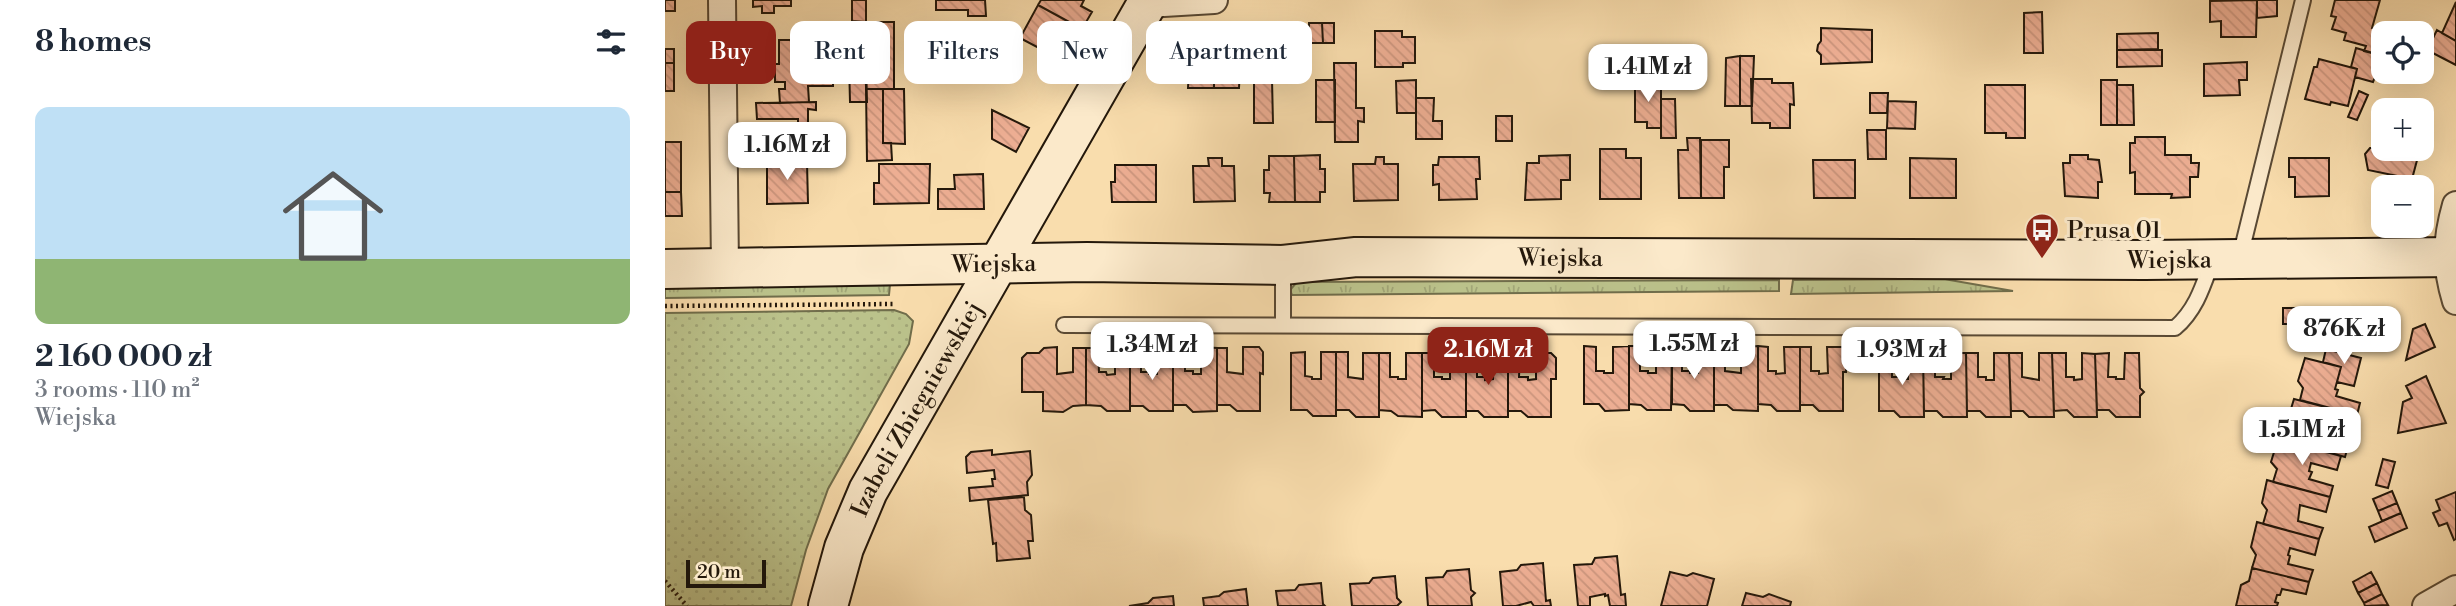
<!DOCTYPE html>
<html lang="en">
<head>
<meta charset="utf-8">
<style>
  :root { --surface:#fff; --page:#f2f2f3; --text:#1f2937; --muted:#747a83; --accent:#8f2418 }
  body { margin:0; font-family:"Libre Bodoni",serif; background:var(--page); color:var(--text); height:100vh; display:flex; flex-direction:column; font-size:26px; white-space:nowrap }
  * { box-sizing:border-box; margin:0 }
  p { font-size:23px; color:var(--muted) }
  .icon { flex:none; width:38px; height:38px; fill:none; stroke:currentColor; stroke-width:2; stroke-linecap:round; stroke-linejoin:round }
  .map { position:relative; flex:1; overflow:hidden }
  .details { display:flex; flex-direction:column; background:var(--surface); width:665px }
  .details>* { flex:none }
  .top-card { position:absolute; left:21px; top:21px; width:665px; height:63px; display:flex; gap:14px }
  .controls { position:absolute; left:1706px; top:21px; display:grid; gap:14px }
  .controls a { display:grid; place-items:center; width:63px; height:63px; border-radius:14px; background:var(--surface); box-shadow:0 7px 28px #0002; font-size:35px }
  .scale { position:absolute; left:21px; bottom:18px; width:80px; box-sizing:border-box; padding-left:7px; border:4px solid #24180b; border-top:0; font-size:19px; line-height:24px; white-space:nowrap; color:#24180b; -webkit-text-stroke:5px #fbe9ca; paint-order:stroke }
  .price { position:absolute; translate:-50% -60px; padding:0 16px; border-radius:14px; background:#fff; color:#222; font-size:23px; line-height:46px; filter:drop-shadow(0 2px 4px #0008) }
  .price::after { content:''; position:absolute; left:50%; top:42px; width:21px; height:16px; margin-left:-10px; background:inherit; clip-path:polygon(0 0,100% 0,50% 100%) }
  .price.selected { background:var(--accent); color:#fff }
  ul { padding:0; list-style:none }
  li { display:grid; align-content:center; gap:14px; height:371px; padding:0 35px }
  li span { display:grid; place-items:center; height:217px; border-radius:14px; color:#555 }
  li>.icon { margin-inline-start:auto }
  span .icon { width:126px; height:126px; fill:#fffc; stroke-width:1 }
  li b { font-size:30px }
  h2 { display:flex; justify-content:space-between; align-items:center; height:84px; padding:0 35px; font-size:30px }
  .pill { padding:0 24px; border-radius:14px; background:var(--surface); box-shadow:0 7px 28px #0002; font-size:24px; line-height:63px }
  .pill.selected { background:var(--accent); color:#fff }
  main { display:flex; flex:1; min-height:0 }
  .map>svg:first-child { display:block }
  .grass { fill:url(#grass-tufts); stroke:#706d4b; stroke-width:2 }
  .park { fill:url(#park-dots); stroke:#706d4b; stroke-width:2 }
  .building { fill:url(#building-back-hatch); stroke:#24180b; stroke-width:2 }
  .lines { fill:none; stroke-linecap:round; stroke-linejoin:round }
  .lane-casing { stroke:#594934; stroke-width:18 }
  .street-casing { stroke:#594934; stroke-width:30 }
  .secondary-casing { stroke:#24180b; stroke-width:42 }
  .path { stroke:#24180b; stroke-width:4.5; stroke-dasharray:2 3.5; stroke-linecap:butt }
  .lane { stroke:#fbe9ca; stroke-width:14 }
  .street { stroke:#fbe9ca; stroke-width:26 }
  .secondary { stroke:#fbe9ca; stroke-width:38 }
  .labels { text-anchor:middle; stroke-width:6; stroke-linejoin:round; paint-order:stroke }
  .poi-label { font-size:24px; fill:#24180b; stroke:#fbe9ca; text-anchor:start }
  .street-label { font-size:24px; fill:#24180b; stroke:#fbe9ca }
</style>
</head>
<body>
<main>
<section class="details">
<h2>8 homes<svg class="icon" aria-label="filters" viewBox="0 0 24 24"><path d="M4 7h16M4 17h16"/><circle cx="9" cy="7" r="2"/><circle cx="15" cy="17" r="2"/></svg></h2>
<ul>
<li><span style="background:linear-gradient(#bfe0f5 70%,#8fb573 0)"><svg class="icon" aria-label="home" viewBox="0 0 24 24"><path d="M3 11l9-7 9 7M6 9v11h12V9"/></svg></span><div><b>2 160 000 zł</b><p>3 rooms · 110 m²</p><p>Wiejska</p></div></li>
</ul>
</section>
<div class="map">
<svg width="1791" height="606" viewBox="0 0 1791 606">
  <defs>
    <pattern id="grass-tufts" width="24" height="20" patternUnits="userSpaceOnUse" patternTransform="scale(1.75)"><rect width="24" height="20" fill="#bbc28b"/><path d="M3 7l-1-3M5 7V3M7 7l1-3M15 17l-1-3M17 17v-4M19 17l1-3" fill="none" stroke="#a1a677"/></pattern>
    <pattern id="park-dots" width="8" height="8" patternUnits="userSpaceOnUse" patternTransform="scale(1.75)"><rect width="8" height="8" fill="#bbc28b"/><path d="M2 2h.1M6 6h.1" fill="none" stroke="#a1a677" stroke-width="1.8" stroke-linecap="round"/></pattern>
    <pattern id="building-back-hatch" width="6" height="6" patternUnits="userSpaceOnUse" patternTransform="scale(1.75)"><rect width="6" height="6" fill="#edae93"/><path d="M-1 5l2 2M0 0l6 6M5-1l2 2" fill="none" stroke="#cb957d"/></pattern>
  </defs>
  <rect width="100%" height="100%" fill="#f9ddad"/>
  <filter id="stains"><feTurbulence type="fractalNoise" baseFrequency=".00286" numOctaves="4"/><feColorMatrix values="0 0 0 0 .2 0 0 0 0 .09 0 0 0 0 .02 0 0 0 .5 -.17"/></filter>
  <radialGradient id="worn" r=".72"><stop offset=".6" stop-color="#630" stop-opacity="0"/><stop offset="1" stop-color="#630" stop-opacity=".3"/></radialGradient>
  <path class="grass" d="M1279,279L1348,291L1126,294L1128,280Z
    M1114,280V291L627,295L625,290L632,282Z
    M225,285L224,295L0,298V287Z"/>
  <path class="park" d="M229,310L241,314L248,321L244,344L163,489L141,550L126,606H0V313Z"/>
  <path class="building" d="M0,0H10V11H0Z
    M88,0H126V6H109V13H97V6L88,7Z
    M187,0H201V22L187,21Z
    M271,0H320L321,16H303V10H271Z
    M376,0H419L416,6L427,12L417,29L373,5Z
    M1592,0L1591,37H1556V21L1545,22V1Z
    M1592,0H1612V16L1592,18Z
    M1670,0H1715L1707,28L1725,33H1718V56L1699,51L1701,46L1679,40L1681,33L1667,29L1671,17L1666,16Z
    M1791,2V41L1777,33Z
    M373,5L417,29L408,47L397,41L389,56L355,38Z
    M1377,12L1378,53H1359V13Z
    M201,22H229V89H201Z
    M644,23H657L658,43H644Z
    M657,23H669V43H658Z
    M1156,28L1207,30V62L1156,64V55L1152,51L1153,45L1156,41Z
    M1772,30L1791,41V65L1762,50Z
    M710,31H737V37H750V63H738V67H710Z
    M1493,33V49L1452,50V34Z
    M114,40H168V86H143L144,102L115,103L114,89H120V82H110V64H114Z
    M524,41H549V88H523L524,70H517V53H523Z
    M549,41L574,42V54H580V69H575L574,88H549Z
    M1691,48L1718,56L1708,82L1690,77L1692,69L1686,67Z
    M0,49H9V63H0Z
    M1452,50H1497V66L1452,67Z
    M1075,56V106H1060L1061,58Z
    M1075,56H1089L1087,106H1075Z
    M1654,59L1692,69L1683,106L1666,102L1665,105L1640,99L1649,67H1652Z
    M201,61L202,102H185L184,62Z
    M1582,62V80H1574L1575,95L1539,96V64Z
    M0,63H9V91H0Z
    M669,63H691V108H699V122L693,121V142H670Z
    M1757,66L1760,67L1753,81L1734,72H1757Z
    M1086,79H1107V83H1128L1129,105L1125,104V128H1105V123H1087Z
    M589,80H607L608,123H589Z
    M651,80H670V122H651Z
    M751,80V113H732L731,81Z
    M1436,80H1452V125H1436Z
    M970,83H996V128H982V122H970Z
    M1320,85H1360V138H1341V133H1320Z
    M1452,85H1468L1469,125H1452Z
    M201,89H218V143H226L227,160L202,161Z
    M218,89H239L240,144L218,143Z
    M1694,91L1703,95L1692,120L1683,117Z
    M1205,93H1223L1222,113H1205Z
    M751,98H769L768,121H777V139H751Z
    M996,99H1010L1011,138H996Z
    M1223,101L1251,102L1250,129L1222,128Z
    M151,102V110L143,109V124H133V119H92L91,103Z
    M327,110L364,128L351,152L327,139Z
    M831,116H847V141H831Z
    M1202,130H1221V159H1203Z
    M1718,133V149H1755L1747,179L1703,170L1700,154L1705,148H1717Z
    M1470,137H1500V155H1526V163H1534L1533,177H1525V197L1506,198L1507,194H1470V172L1465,173V143H1470Z
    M1022,138H1035L1036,198H1014L1013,150H1023Z
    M1036,140H1064V167H1059V198H1036Z
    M0,142H16V192H0Z
    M935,149H961V158H976V199H935Z
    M122,152H126L127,163H142L143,203L102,204V163H117V155Z
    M655,155V169H660V192H655V202H630L629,156Z
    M905,155V180H896V199L860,200L862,163H874V156Z
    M1405,155H1423V159L1434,160L1437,182H1433V198L1400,196L1398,163H1405Z
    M604,156H629L630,202H604L605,193H599V170H604Z
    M711,157H719V164H733V200L689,201L688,164H710Z
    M774,157H814L815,179H811L812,199L774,200V184L768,185V165H773Z
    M543,158H557V166H569L570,201L529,202L528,166H544Z
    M1245,158L1291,159V198H1245Z
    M1624,158H1664V196L1630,197V177H1624Z
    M1148,160H1190V198H1149Z
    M214,164H265L264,203L209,204V183H214Z
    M450,165H491V202H447L446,182H450Z
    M318,174L319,209H273V189H290L289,175Z
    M0,192H16L17,216H0Z
    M1618,308H1648V324H1618Z
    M1760,324L1770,347L1741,360L1748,329Z
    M919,346L931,347V371H939V373H948V347L964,346V410L940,411L934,404H919Z
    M964,346H975V371H983V373H991V347L1007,346L1006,410H982L976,405L964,404Z
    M1007,346H1017V371H1025V373H1033V347H1049V411H1025L1019,405L1007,404Z
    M1093,346V411L1068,410L1062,405H1049V347H1060V371L1076,373V347Z
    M1093,346L1103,347V371H1111V374L1120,373L1119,347H1135V411H1112L1106,405L1093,404Z
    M392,347V374L408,372V348H421V405L408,406L398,412L378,411V392H357V358L362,353H374L379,348Z
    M450,347H465V411H442L436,406L421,405V348H433L434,372H441L442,375L450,374Z
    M465,347H476V372H484V374H492V348L508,347V411H484L478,406H465Z
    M508,347L520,348V371H528V374H536V347L552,348V411L528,412L521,405H508Z
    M578,347H594L598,352V374L595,373V411H572L565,405H552V348H562V372L578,374Z
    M1135,347H1146V371H1154V374L1163,373L1162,347H1177L1181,352V372H1178V411H1154L1148,405H1135Z
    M1661,349L1696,358L1689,386L1672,382L1676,367L1658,362Z
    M640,352V376L647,377V379H656V352H671V416H648L642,410H626V353Z
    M671,352H683V377L698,379V353H714V417H691L684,410H671Z
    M714,353H725V377H733V379H741V353H757V417L733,416L726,411L714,410Z
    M757,353H769V377H777V379H785V353H801V417H777L770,410L757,411Z
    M801,353H812V377H820V380L828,379V353H843V417H819L813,411H801Z
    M843,353H855L854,377H863V380L871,379V353H886L891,358V379H886V417H863L856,411H843Z
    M1214,353H1227V377H1235V379H1243V353H1258L1259,417H1235L1229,411H1214Z
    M1258,353H1270V377H1279L1278,379H1286V353H1301L1302,417H1278L1272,411H1259Z
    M1301,353H1313V377H1321V380H1329V353H1344L1346,417H1321L1315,411H1302Z
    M1344,353H1357V377L1374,380V353H1387L1389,417H1364L1358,411H1346Z
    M1387,353H1401V377H1409V380L1417,379V353L1430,354L1432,417H1409L1402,410L1389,411Z
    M1444,353L1443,377H1451V379H1459L1460,353H1474L1475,388L1479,392L1475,396V417H1451L1444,410H1432L1430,354Z
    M1640,358L1676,367L1670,389L1673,390L1671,396L1695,403L1692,415L1635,400L1638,388L1633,381Z
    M1761,376L1781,423L1733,433L1738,402L1747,398L1741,386Z
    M1629,399L1692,415L1688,430L1662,423L1660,440L1683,446L1680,457L1624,441L1627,429L1622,422Z
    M1613,439L1676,456L1672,470L1646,463L1644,471L1647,472L1644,479L1668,486L1665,497L1608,482L1612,469L1606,462Z
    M327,450V455L365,451L367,475L362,482L363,495L305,501L304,488L328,486L327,479H330L329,470L302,473L301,457L306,452Z
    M1718,459L1730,462L1723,488L1711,485Z
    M1602,480L1665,497L1661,512L1635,505L1633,521L1658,528L1654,539L1598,524L1602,510L1597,503Z
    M1727,491L1732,503L1713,511L1708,499Z
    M1791,492V539L1789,540L1782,523L1774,526L1768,513L1775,510L1771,500Z
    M359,497L360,510L366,515L368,541H363L365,558L332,561L331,543L328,544L323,500Z
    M1732,503L1736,513L1717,521L1713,511Z
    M1736,513L1742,528L1710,542L1704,527Z
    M1592,522L1654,539L1650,555L1625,548L1623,555L1625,556L1623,564L1648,570L1644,582L1587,568L1591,555L1586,547Z
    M952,556L956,595L960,594L961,606H945L943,595L940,596V594L925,597V606H913L909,565L927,564L930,558Z
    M878,563L881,601L885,600L886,606H869L866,602L851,606H838L835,572L852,570L856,565Z
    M1587,568L1644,582L1641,594L1617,589L1615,595H1612L1610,602L1613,603L1612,606H1571L1576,585L1584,581Z
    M804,569L806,590L810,593L806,597L807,606H763L761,578L778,577L782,571Z
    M1005,572L1022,576L1028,573L1049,579L1042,606H996Z
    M1706,572L1712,583L1693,593L1688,582Z
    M730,576L732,598L736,602L732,606H687L685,584L704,583L708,578Z
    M656,583L658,604L660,606H613L611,591L630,590L634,585Z
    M1712,583L1717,594L1699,603L1693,593Z
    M581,589L583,606H539L538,598L554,596L559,592Z
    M1081,593L1098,597L1104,594L1126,602L1125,606H1077Z
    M1717,594L1723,605L1700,606L1699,603Z
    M508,596L509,606H464L483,603L488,598Z"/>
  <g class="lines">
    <g class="lane-casing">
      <path id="lane" d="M1575,257L1638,0
        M618,267V325
        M399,325L1510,328C1531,310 1538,286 1547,261"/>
    </g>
    <g class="street-casing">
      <path id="street" d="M57,0L60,268
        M482,4L549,0
        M1791,205C1781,240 1780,265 1791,301
        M1761,606L1791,589"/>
    </g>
    <g class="secondary-casing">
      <g id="secondary">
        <path id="s1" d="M0,269L422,262L618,265L691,257L1480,260L1791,257"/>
        <path id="s2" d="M163,606L179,548L203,491L484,0"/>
      </g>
    </g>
    <path class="path" d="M0,306L228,304
      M0,581L22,606"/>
    <use href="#lane" class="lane"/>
    <use href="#street" class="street"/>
    <use href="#secondary" class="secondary"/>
  </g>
  <defs>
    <g id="bus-pin" transform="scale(1.75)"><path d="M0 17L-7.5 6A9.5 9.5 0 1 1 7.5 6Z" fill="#8f2418" stroke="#fbe9ca"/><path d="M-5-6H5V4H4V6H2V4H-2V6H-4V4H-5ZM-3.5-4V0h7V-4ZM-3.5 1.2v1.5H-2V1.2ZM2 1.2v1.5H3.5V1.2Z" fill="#fff"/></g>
  </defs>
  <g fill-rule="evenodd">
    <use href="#bus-pin" x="1377" y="230"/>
  </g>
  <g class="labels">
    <g class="poi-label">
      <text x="1402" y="238">Prusa 01</text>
    </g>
    <g class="street-label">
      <text dy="8" stroke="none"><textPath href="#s1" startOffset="896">Wiejska</textPath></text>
      <text dy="8" stroke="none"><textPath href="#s1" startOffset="1505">Wiejska</textPath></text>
      <text dy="8" stroke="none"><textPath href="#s1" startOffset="329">Wiejska</textPath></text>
      <text dy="8" stroke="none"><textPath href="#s2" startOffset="217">Izabeli Zbiegniewskiej</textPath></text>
    </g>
  </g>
  <rect width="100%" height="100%" filter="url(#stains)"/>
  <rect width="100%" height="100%" fill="url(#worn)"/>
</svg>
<div class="controls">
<a><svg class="icon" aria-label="locate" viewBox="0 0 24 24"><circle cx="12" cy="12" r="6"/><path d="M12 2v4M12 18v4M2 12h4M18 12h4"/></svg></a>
<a>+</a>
<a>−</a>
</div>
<div class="scale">20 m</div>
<b class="price" style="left:983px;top:104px">1.41M zł</b>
<b class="price" style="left:122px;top:182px">1.16M zł</b>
<b class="price" style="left:1679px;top:366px">876K zł</b>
<b class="price" style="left:1029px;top:381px">1.55M zł</b>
<b class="price" style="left:487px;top:382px">1.34M zł</b>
<b class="price selected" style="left:823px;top:387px">2.16M zł</b>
<b class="price" style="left:1237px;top:387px">1.93M zł</b>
<b class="price" style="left:1637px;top:467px">1.51M zł</b>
<div class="top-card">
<a class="pill selected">Buy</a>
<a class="pill">Rent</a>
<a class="pill">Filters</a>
<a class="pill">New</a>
<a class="pill">Apartment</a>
</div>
</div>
</main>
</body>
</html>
